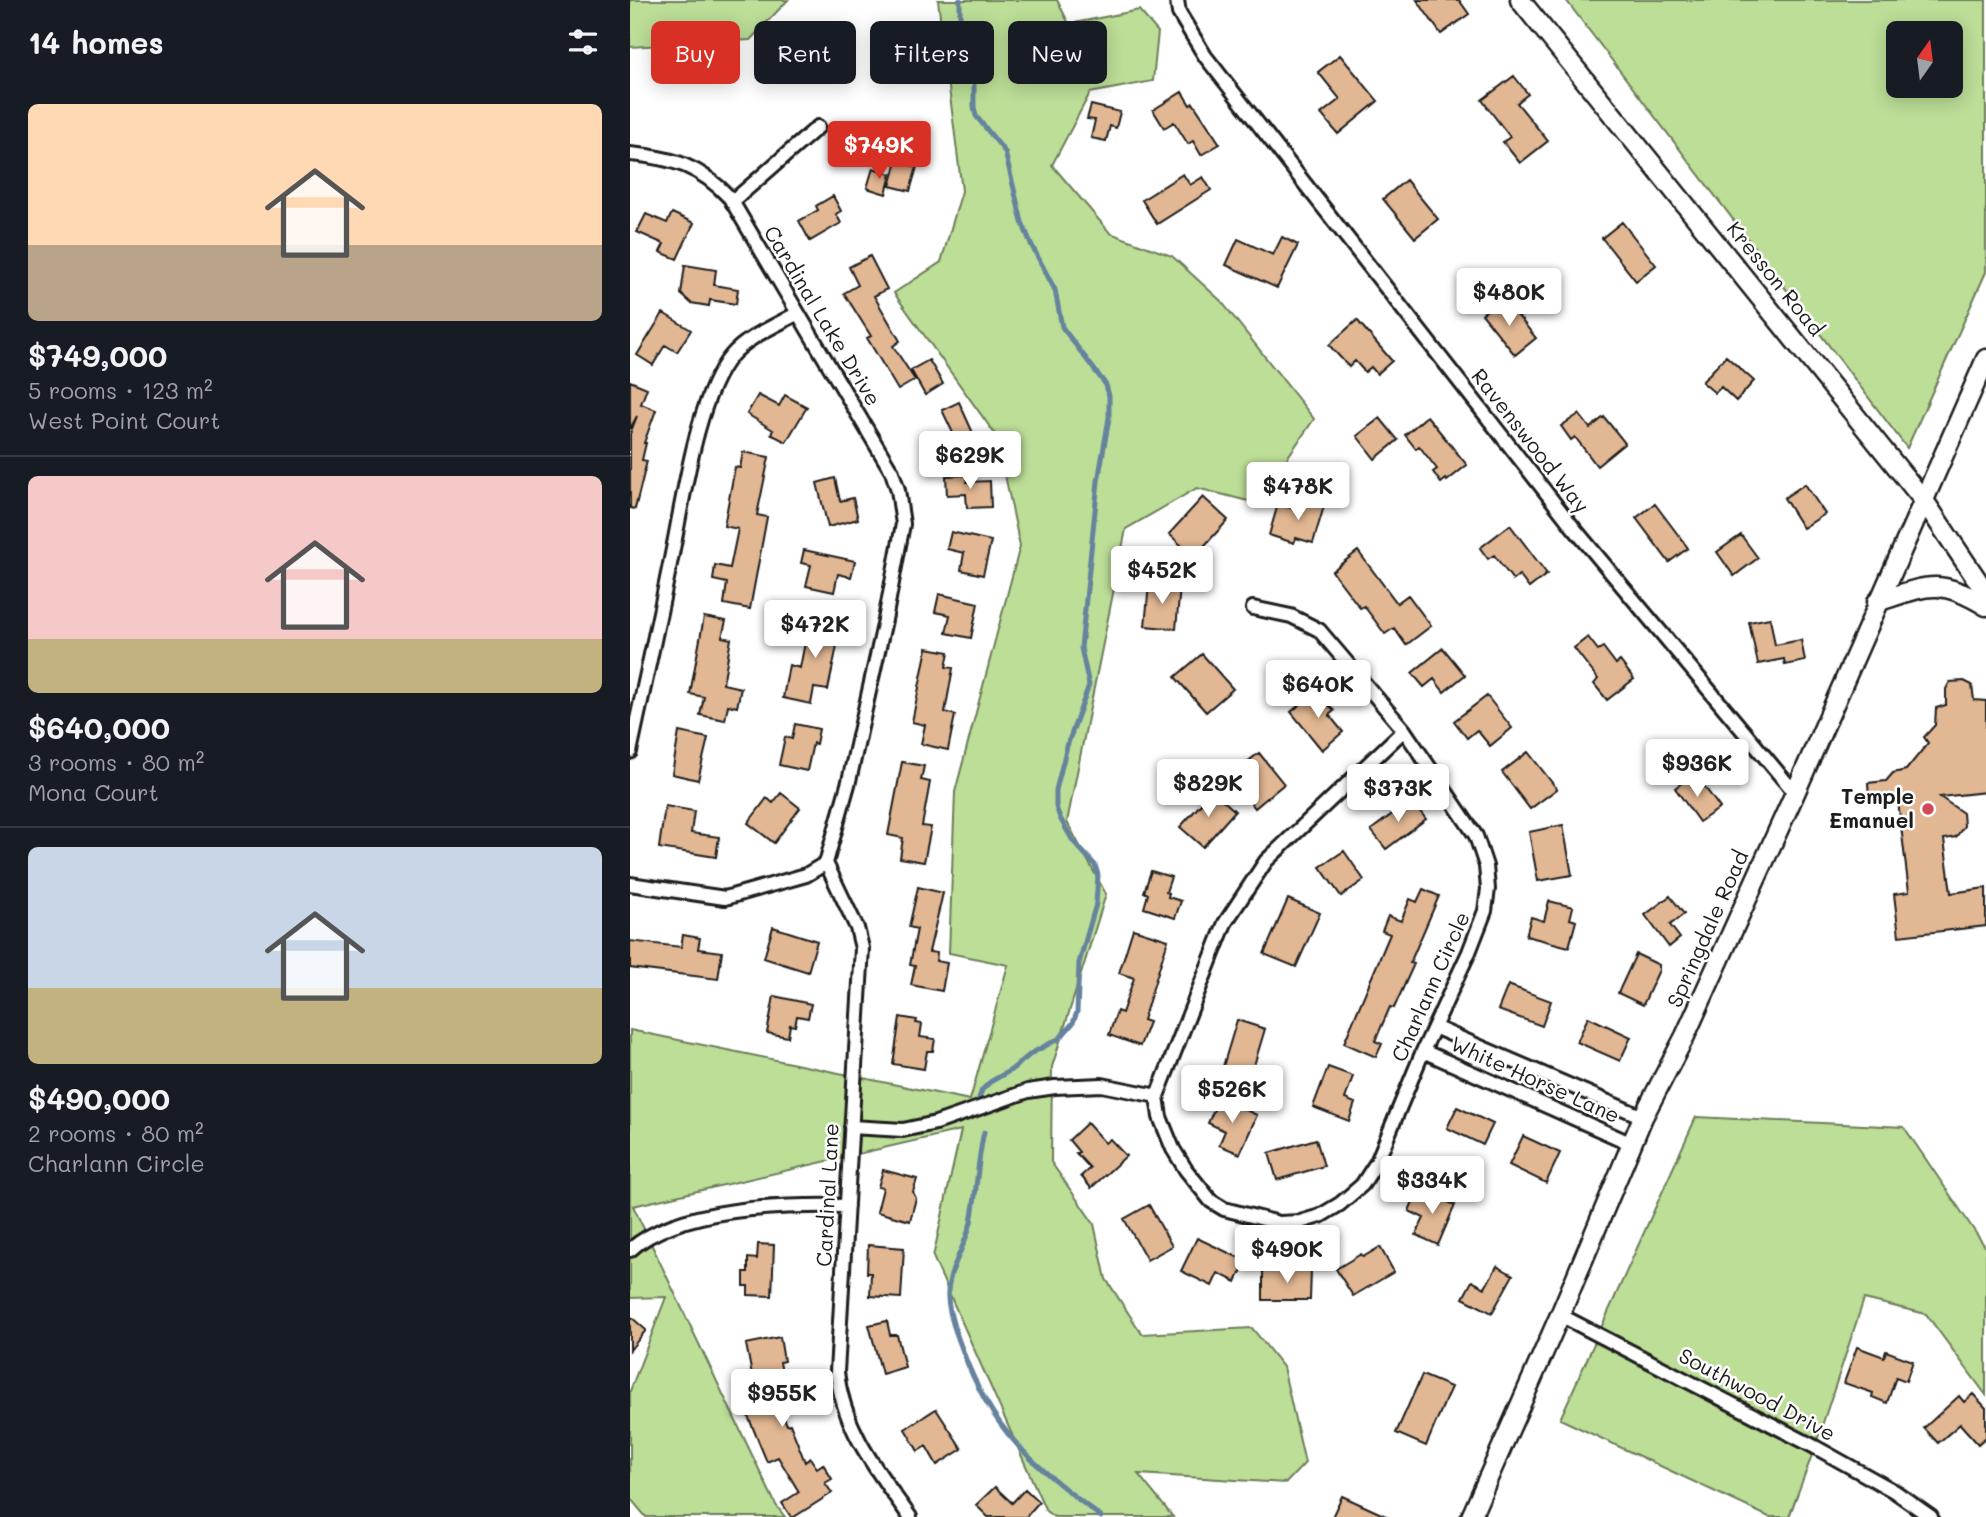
<!DOCTYPE html>
<html lang="en">
<head>
<meta charset="utf-8">
<style>
  :root { --surface:#171b24; --page:#20242c; --text:#f1f3f6; --muted:#9ea1a6; --line:#363941; --accent:#d93025 }
  body { margin:0; font-family:Mali,sans-serif; background:var(--page); color:var(--text); height:100vh; display:flex; flex-direction:column; font-size:26px; white-space:nowrap }
  * { box-sizing:border-box; margin:0 }
  p { font-size:23px; color:var(--muted) }
  .icon { flex:none; width:38px; height:38px; fill:none; stroke:currentColor; stroke-width:2; stroke-linecap:round; stroke-linejoin:round }
  .map { position:relative; flex:1; overflow:hidden }
  .side { display:flex; flex-direction:column; background:var(--surface); width:630px }
  .side>* { flex:none }
  .guide { position:absolute; left:21px; top:21px; width:665px; height:63px; display:flex; gap:14px }
  .needle { width:46px; rotate:14deg }
  .buttons { position:absolute; left:1256px; top:21px; display:grid; gap:14px }
  .buttons a { display:grid; place-items:center; width:77px; height:77px; border-radius:10px; background:var(--surface); box-shadow:0 4px 18px #0003; font-size:35px }
  .price { position:absolute; translate:-50% -60px; padding:0 16px; border-radius:7px; background:#fff; color:#222; font-size:23px; line-height:46px; filter:drop-shadow(0 2px 4px #0008) }
  .price::after { content:''; position:absolute; left:50%; top:42px; width:21px; height:16px; margin-left:-10px; background:inherit; clip-path:polygon(0 0,100% 0,50% 100%) }
  .price.active { background:var(--accent); color:#fff }
  ul { padding:0; list-style:none }
  li { display:grid; align-content:center; gap:14px; height:371px; padding:0 28px }
  li+li { border-top:2px solid var(--line) }
  li span { display:grid; place-items:center; height:217px; border-radius:10px; color:#555 }
  li>.icon { margin-inline-start:auto }
  span .icon { width:126px; height:126px; fill:#fffc; stroke-width:1 }
  li b { font-size:30px }
  h2 { display:flex; justify-content:space-between; align-items:center; height:84px; padding:0 28px; font-size:30px }
  .tag { padding:0 24px; border-radius:10px; background:var(--surface); box-shadow:0 4px 18px #0003; font-size:24px; line-height:63px }
  .tag.active { background:var(--accent); color:#fff }
  main { display:flex; flex:1; min-height:0 }
  .map>svg:first-child { display:block }
  .green { fill:#bcde97; stroke:#6c7d5a; stroke-width:2; fill-rule:evenodd }
  .lines { fill:none; stroke-linecap:round; stroke-linejoin:round }
  .stream { stroke:#65839d; stroke-width:5 }
  .building { fill:#e2b793; stroke:#1c1c1c; stroke-width:2 }
  .street-casing { stroke:#1c1c1c; stroke-width:18 }
  .secondary-casing { stroke:#1c1c1c; stroke-width:23 }
  .street { stroke:#fff; stroke-width:12 }
  .secondary { stroke:#fff; stroke-width:18 }
  .poi-dot { fill:#d1495b; stroke:#fff; stroke-width:2.5 }
  .labels { text-anchor:middle; stroke-width:5; stroke-linejoin:round; paint-order:stroke }
  .street-label { font-size:21px; fill:#1c1c1c; stroke:#fff }
  .poi-label { font-size:21px; font-weight:bold; fill:#1c1c1c; stroke:#fff; text-anchor:end }
</style>
</head>
<body>
<main>
<section class="side">
<h2>14 homes<svg class="icon" aria-label="filters" viewBox="0 0 24 24"><path d="M4 7h16M4 17h16"/><circle cx="9" cy="7" r="2"/><circle cx="15" cy="17" r="2"/></svg></h2>
<ul>
<li><span style="background:linear-gradient(#ffd9b3 65%,#b9a48a 0)"><svg class="icon" aria-label="home" viewBox="0 0 24 24"><path d="M3 11l9-7 9 7M6 9v11h12V9"/></svg></span><div><b>$749,000</b><p>5 rooms · 123 m²</p><p>West Point Court</p></div></li>
<li><span style="background:linear-gradient(#f6c9c9 75%,#c2b280 0)"><svg class="icon" aria-label="home" viewBox="0 0 24 24"><path d="M3 11l9-7 9 7M6 9v11h12V9"/></svg></span><div><b>$640,000</b><p>3 rooms · 80 m²</p><p>Mona Court</p></div></li>
<li><span style="background:linear-gradient(#c9d6e8 65%,#c2b280 0)"><svg class="icon" aria-label="home" viewBox="0 0 24 24"><path d="M3 11l9-7 9 7M6 9v11h12V9"/></svg></span><div><b>$490,000</b><p>2 rooms · 80 m²</p><p>Charlann Circle</p></div></li>
</ul>
</section>
<div class="map">
<svg width="1356" height="1517" viewBox="0 0 1356 1517">
  <rect width="100%" height="100%" fill="#fff"/>
  <filter id="ink" filterUnits="userSpaceOnUse"><feTurbulence type="fractalNoise" baseFrequency=".0143" numOctaves="2"/><feDisplacementMap in="SourceGraphic" scale="14" xChannelSelector="R" yChannelSelector="G"/><feConvolveMatrix kernelMatrix="1 2 1 2 8 2 1 2 1" color-interpolation-filters="sRGB"/></filter>
  <g filter="url(#ink)">
    <path class="green" d="M0,0H158L120,40L0,47Z
      M308,0H427L439,24L509,10L528,32L523,81L460,93L422,165L480,233L542,256L591,301L684,419L626,503L567,488L496,529L437,822L476,894L422,1067L421,1162L464,1224L476,1279L512,1334L622,1328L653,1367L675,1463L656,1483L508,1474L543,1517H424L416,1511L303,1257L331,1130L3,1206L146,1505L155,1517H16L0,1498V1391L36,1297L0,1298V1030L340,1100L378,965L319,953L325,792L390,546L367,437L264,293L311,262L332,191Z
      M936,0H1356V272L1277,448ZM1269,33H1321V86H1269Z
      M1066,1117L1274,1127L1356,1248V1395L1296,1314L1234,1299L1185,1447L1159,1517H1139L930,1419Z"/>
    <g class="lines">
      <path class="stream" d="M330,0V28L344,78V107L346,116L375,152L392,222L401,244L425,290L432,327L476,385L479,396V418L468,481L451,648L459,685L437,746L426,790V807L430,818L443,841L465,865L468,875L466,904L449,963L447,1012L443,1023L430,1038L402,1053L381,1070L360,1082L352,1090L349,1098
        M354,1132C347,1162 347,1192 341,1222C336,1246 316,1272 318,1298C319,1315 326,1333 332,1349C362,1433 403,1464 471,1517"/>
    </g>
    <path class="building" d="M787,0H829L839,14L811,34Z
      M710,55L748,101L708,134L691,114L710,99L688,72Z
      M884,76L898,94L887,103L918,141L890,163L873,142L880,137L852,100Z
      M552,92L560,105L563,103L590,144L571,155L563,141L558,144L544,122L534,128L523,110Z
      M461,105L490,112L486,128L480,126L476,141L461,138L465,120L457,119Z
      M267,161L287,167L280,191L260,186Z
      M243,168L261,174L256,194L237,188Z
      M553,174L560,185L573,177L581,190L527,224L512,200Z
      M776,180L808,219L785,238L753,199Z
      M203,196L211,211L206,214L211,223L180,241L169,221L188,210L186,206Z
      M42,213L64,223L47,259L30,252L34,244L7,232L16,214L37,223Z
      M992,222L1026,265L1006,281L972,238Z
      M652,237L668,245L647,288L596,265L608,239L643,255Z
      M240,256L257,289L244,296L270,341L263,346L285,380L268,390L237,338L241,336L214,293L228,285L219,267Z
      M55,265L86,270L84,285L108,289L106,304L80,300L79,306L61,303L51,294Z
      M867,302L878,315L884,311L906,338L885,355L852,314Z
      M33,313L61,330L47,352L35,345L23,365L7,355Z
      M727,320L762,361L747,374L741,367L735,372L725,361L719,367L699,345Z
      M1096,356L1124,381L1106,401L1091,387L1085,393L1072,382Z
      M299,360L313,384L295,395L281,370Z
      M0,381L17,388L11,404L26,410L14,443H16L12,460L17,461L5,509L0,508V434L7,416L0,429Z
      M128,395L149,406L155,395L177,407L156,442L141,434L143,430L117,414Z
      M329,402L348,444L318,457L311,441L324,435L312,410Z
      M949,414L960,428L974,417L995,443L967,466L945,437L941,440L931,426Z
      M797,416L837,465L817,481L816,479L811,483L803,472L807,469L789,446L786,449L775,435Z
      M750,418L768,440L745,459L727,436Z
      M113,452L139,457L127,515L137,517L120,609L94,604L97,583L83,580L85,565L100,568L108,529L94,526L105,467L110,468Z
      M337,475V482L360,481L361,507L337,508L336,494L317,495L316,476Z
      M205,478L210,501L223,498L228,519L198,527L187,483Z
      M1175,484L1195,514L1173,528L1154,498Z
      M573,497L598,520L564,557L539,534Z
      M676,497L695,503L683,543L666,538L664,543L639,535L648,504L672,511Z
      M1025,504L1058,548L1039,562L1006,518Z
      M880,525L917,574L899,588L889,575L883,580L864,555L858,559L850,548Z
      M321,532L361,541L353,575L331,570L334,553L317,549Z
      M1111,535L1128,558L1104,576L1087,552Z
      M174,550L225,561L221,577L208,574L204,592L176,586L181,565L171,563Z
      M728,551L767,603L778,595L801,626L776,645L764,628L755,634L734,606L730,608L702,571Z
      M519,584L550,587L546,629L515,626Z
      M309,594L348,603L341,638L316,633L320,615L305,612Z
      M195,612L213,616L198,690L184,688L181,704L153,698L159,665L170,668L179,622L192,625Z
      M74,617L96,621L92,637L101,639L93,684L111,688L107,707L98,705L95,720L70,715L74,697L60,694Z
      M1140,618L1145,645L1171,640L1175,661L1155,665L1154,659L1128,664L1119,622Z
      M958,637L968,650L973,647L986,664L990,661L1004,679L977,700L964,684L968,679L944,648Z
      M297,648L319,652L316,667L323,668L315,712L325,715L318,750L291,744L295,725L282,722Z
      M813,648L835,675L814,692L804,679L794,687L782,673Z
      M572,654L603,689L576,712L545,677Z
      M1334,681L1342,685L1344,700L1356,701V792L1310,797L1333,813L1334,826L1326,837L1314,839L1321,893L1356,888V926L1269,936L1264,894L1279,892L1268,801L1258,795L1239,797L1238,783L1256,781L1263,773L1276,770L1298,743L1294,737L1305,725L1306,708L1316,705V689L1320,682Z
      M686,691L704,711L699,715L713,732L692,750L661,712Z
      M857,696L882,728L860,746L847,730L837,738L824,721Z
      M165,724L189,729L186,744L183,743L177,771L149,765L155,737L162,739Z
      M49,732L78,738L68,780L42,774Z
      M898,752L927,789L900,809L872,772Z
      M629,753L654,784L625,808L614,794L619,791L604,772Z
      M272,762L294,766L291,780L300,782L292,826L301,827L294,862L270,858L273,838L258,835Z
      M1061,776L1070,789L1074,786L1090,808L1069,822L1045,788Z
      M583,791L605,811L573,847L550,827Z
      M151,793L170,808L144,843L118,823L137,798L143,803Z
      M781,800L796,819L756,849L741,830Z
      M35,806L64,811L61,833L89,837L86,857L29,848Z
      M933,825L942,875L908,881L899,832Z
      M714,851L734,880L711,896L690,867Z
      M521,871L541,877L536,892L539,893L538,897L551,901L545,918L514,908L518,894L514,892Z
      M288,887L313,893L299,952L307,953L306,961L317,963L312,991L281,985L285,966L280,965L287,929L279,927Z
      M793,889L809,896L780,963L784,964L764,1008L760,1007L745,1041L752,1044L746,1057L714,1043L760,934L752,931L758,916L771,921L780,899L787,902Z
      M1040,896L1054,914L1040,925L1050,938L1039,947L1015,915Z
      M658,899L690,913L666,967L634,954Z
      M919,901L943,907L940,919L946,921L939,947L896,936L901,917L914,921Z
      M143,927L187,941L178,972L134,958Z
      M503,929L538,940L513,1020L519,1022L510,1046L479,1035L487,1011L492,1013L504,978L489,973Z
      M53,935L70,938L68,949L92,952L88,979L0,968V941L51,947Z
      M1006,954L1029,965V970L1013,1005L988,993Z
      M878,985L921,1001L912,1026L868,1010Z
      M144,996L181,1004L178,1018L167,1016L165,1026L160,1025L158,1037L137,1033Z
      M270,1017L287,1020L286,1023L292,1024L290,1037L305,1039L303,1051H297L294,1069L263,1064Z
      M958,1017L1001,1037L990,1061L947,1042Z
      M607,1020L635,1029L619,1082L591,1073Z
      M698,1067L723,1076L715,1099L725,1103L719,1121L683,1107Z
      M589,1098L627,1115L610,1154L589,1145L595,1131L578,1123Z
      M827,1107L863,1124L853,1145L817,1128Z
      M457,1123L475,1143L480,1139L496,1156L461,1188L451,1176L460,1168L446,1153L449,1152L439,1140Z
      M893,1136L930,1153L916,1183L879,1165Z
      M686,1139L694,1166L647,1180L639,1153Z
      M253,1170L287,1179L283,1192L286,1198L280,1221L247,1212L253,1188L248,1187Z
      M788,1189L825,1205L808,1245L786,1235L794,1218L779,1211Z
      M519,1205L542,1246L517,1260L494,1219Z
      M567,1238L616,1261L606,1282L588,1273L582,1286L551,1271Z
      M128,1244L144,1245L142,1296L118,1295V1286H114V1272H118V1258L127,1259Z
      M238,1245L274,1248L271,1298L240,1296L241,1273H237Z
      M750,1247L764,1272L723,1296L706,1269L731,1254L733,1257Z
      M867,1266L883,1275L862,1313L833,1298L842,1281L855,1288Z
      M633,1270H681L680,1300H633Z
      M0,1316L16,1330L0,1350Z
      M257,1321L260,1335H267L275,1367L252,1374L239,1325Z
      M150,1337L154,1361L150,1362L154,1384L141,1387L157,1425L160,1424L175,1462L180,1458L187,1468L193,1464L202,1479L195,1483L202,1493L164,1517H161L152,1503L169,1492L148,1457L137,1462L118,1416L129,1411L116,1344Z
      M1227,1347L1254,1357L1256,1351L1283,1361L1276,1381L1266,1377L1257,1403L1242,1397L1243,1393L1214,1383Z
      M792,1375L821,1387L796,1446L766,1433Z
      M1343,1394L1356,1408V1437L1348,1444L1330,1424L1308,1443L1294,1428L1329,1396L1334,1402Z
      M306,1409L332,1449L307,1465L296,1446L288,1451L275,1429Z
      M365,1487L382,1503L395,1489L409,1502L396,1517H358L346,1505Z
      M712,1496L758,1517H702Z"/>
    <g class="lines">
      <g class="street-casing">
        <path id="street" d="M547,0L549,13L575,56L943,527L1165,793
          M0,154C43,158 70,166 100,198L262,472L268,490L273,524L255,620L219,781L196,863L176,875L95,898L0,884
          M102,202L188,127
          M623,608L661,616L689,630L774,730L846,836L856,866L858,889L855,911L839,952L793,1051L747,1162L732,1185L710,1204L690,1216L670,1222L649,1223L594,1209L581,1201L556,1170L543,1149L530,1117L527,1096L595,923L636,861L774,730
          M0,752C14,686 29,620 42,554C53,501 67,396 101,356C117,337 147,325 168,313
          M196,863L227,928L232,948L207,1372C213,1429 248,1472 280,1517
          M804,1027L1013,1117
          M793,1051L1002,1144
          M221,1127L273,1130L306,1123L398,1091L425,1087L472,1085L527,1096
          M0,1250C48,1206 155,1205 217,1206
          M930,1315L1185,1447L1264,1491L1301,1517"/>
      </g>
      <g class="secondary-casing">
        <path id="secondary" d="M890,0L1295,502L1356,593
          M1247,602C1296,586 1309,577 1356,606
          M841,1517L930,1315L1013,1117L1055,1036L1165,793L1356,359"/>
      </g>
      <use href="#street" class="street"/>
      <use href="#secondary" class="secondary"/>
    </g>
  </g>
  <circle class="poi-dot" cx="1298" cy="809" r="7"/>
  <g class="labels">
    <g class="street-label">
      <text transform="translate(1145 279) rotate(51)" y="7">Kresson Road</text>
      <text transform="translate(192 316) rotate(59)" y="7">Cardinal Lake Drive</text>
      <text transform="translate(900 441) rotate(52)" y="7">Ravenswood Way</text>
      <text transform="translate(1078 929) rotate(-66)" y="7">Springdale Road</text>
      <text transform="translate(801 987) rotate(-66)" y="7">Charlann Circle</text>
      <text transform="translate(905 1080) rotate(24)" y="7">White Horse Lane</text>
      <text transform="translate(198 1195) rotate(-87)" y="7">Cardinal Lane</text>
      <text transform="translate(1127 1395) rotate(28)" y="7">Southwood Drive</text>
    </g>
    <g class="poi-label">
      <text x="1284" y="804">Temple<tspan x="1284" dy="24">Emanuel</tspan></text>
    </g>
  </g>
</svg>
<div class="buttons">
<a><svg class="needle" viewBox="-14 -14 28 28"><path d="M0-13l5 13h-10z" fill="#e53935"/><path d="M0 13l5-13h-10z" fill="#9ea1a6"/></svg></a>
</div>
<b class="price active" style="left:249px;top:181px">$749K</b>
<b class="price" style="left:879px;top:328px">$480K</b>
<b class="price" style="left:340px;top:491px">$629K</b>
<b class="price" style="left:668px;top:522px">$478K</b>
<b class="price" style="left:532px;top:606px">$452K</b>
<b class="price" style="left:185px;top:660px">$472K</b>
<b class="price" style="left:688px;top:720px">$640K</b>
<b class="price" style="left:1067px;top:799px">$936K</b>
<b class="price" style="left:578px;top:819px">$829K</b>
<b class="price" style="left:768px;top:824px">$373K</b>
<b class="price" style="left:602px;top:1125px">$526K</b>
<b class="price" style="left:802px;top:1216px">$334K</b>
<b class="price" style="left:657px;top:1285px">$490K</b>
<b class="price" style="left:152px;top:1429px">$955K</b>
<div class="guide">
<a class="tag active">Buy</a>
<a class="tag">Rent</a>
<a class="tag">Filters</a>
<a class="tag">New</a>
</div>
</div>
</main>
</body>
</html>
